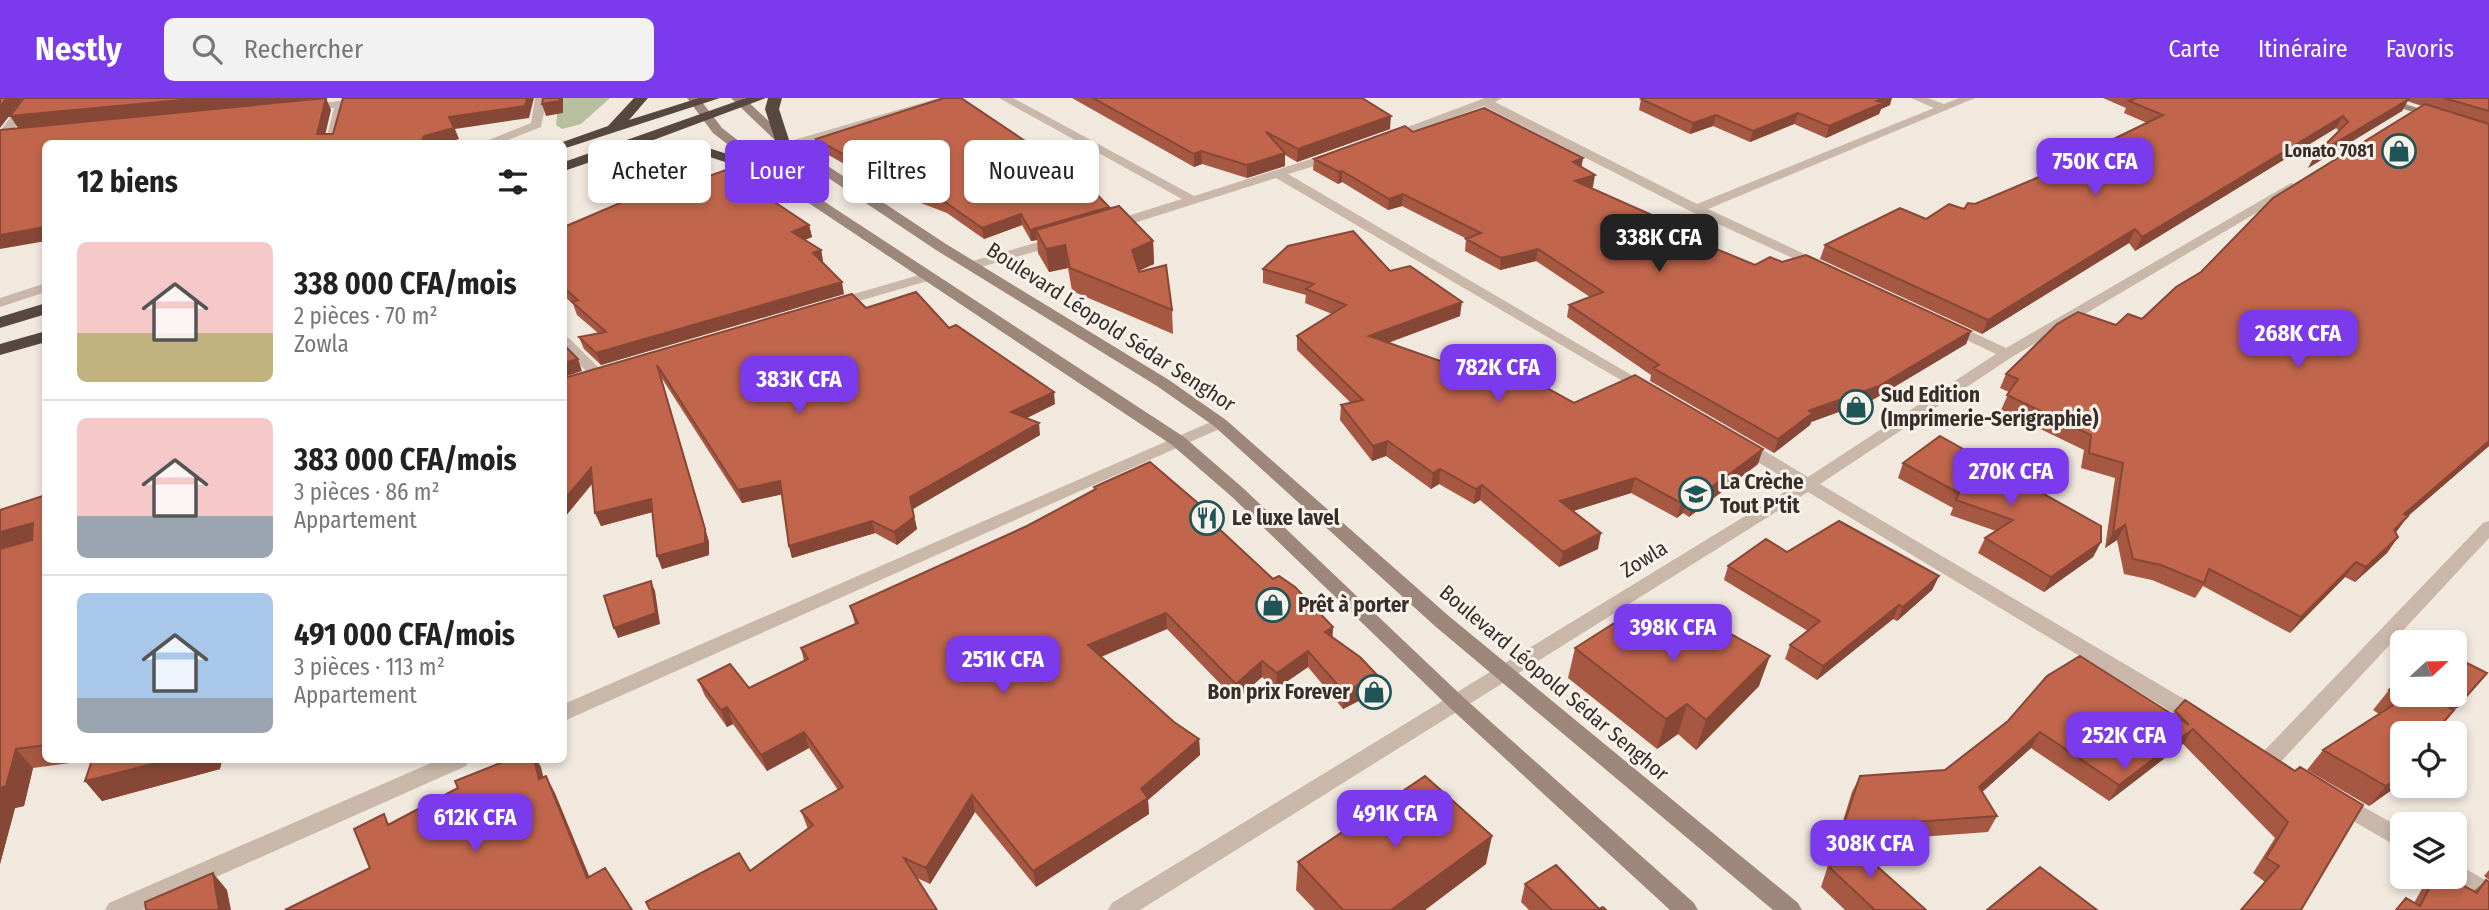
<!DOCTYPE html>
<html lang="fr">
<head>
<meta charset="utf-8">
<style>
  :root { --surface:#fff; --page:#f2f2f2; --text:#222; --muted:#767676; --line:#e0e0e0; --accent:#7c3aed }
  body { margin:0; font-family:"Fira Sans Condensed",sans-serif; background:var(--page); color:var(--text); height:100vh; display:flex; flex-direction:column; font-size:26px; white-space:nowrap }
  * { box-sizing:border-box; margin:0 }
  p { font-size:23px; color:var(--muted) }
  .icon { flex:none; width:38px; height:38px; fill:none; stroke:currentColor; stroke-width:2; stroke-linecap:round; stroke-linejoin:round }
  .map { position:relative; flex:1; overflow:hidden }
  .sheet { position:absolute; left:42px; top:42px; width:525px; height:623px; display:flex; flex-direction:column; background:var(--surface); border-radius:10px; box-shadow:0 4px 10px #0003 }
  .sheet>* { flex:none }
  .banner { position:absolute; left:588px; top:42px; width:665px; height:63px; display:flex; gap:14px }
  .needle { width:46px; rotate:68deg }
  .controls { position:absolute; left:2390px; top:532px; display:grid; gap:14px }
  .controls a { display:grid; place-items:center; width:77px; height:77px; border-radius:10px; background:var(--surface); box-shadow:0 4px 10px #0003; font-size:35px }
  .price { position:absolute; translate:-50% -60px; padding:0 16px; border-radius:14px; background:var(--accent); color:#fff; font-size:23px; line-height:46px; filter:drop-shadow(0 2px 4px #0008) }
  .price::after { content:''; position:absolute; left:50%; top:42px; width:21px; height:16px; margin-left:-10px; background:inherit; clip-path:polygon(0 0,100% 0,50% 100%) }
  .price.on { background:#222; color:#fff }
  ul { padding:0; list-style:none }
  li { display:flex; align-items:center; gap:21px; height:175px; padding:0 35px }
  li+li { border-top:2px solid var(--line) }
  li span { display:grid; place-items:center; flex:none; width:196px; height:140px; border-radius:10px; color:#555 }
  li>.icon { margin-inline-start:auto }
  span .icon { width:84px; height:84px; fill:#fffc; stroke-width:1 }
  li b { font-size:30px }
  h2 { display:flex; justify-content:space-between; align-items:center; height:84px; padding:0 35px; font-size:30px }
  .pill { padding:0 24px; border-radius:10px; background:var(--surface); box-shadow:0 4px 10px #0003; font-size:24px; line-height:63px }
  .pill.on { background:var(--accent); color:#fff }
  header { display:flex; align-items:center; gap:42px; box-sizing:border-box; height:98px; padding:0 35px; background:var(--accent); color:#fff }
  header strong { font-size:33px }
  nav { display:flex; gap:38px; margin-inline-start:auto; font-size:24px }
  .search { width:490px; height:63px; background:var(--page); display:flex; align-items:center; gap:18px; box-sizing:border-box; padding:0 24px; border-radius:10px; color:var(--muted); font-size:26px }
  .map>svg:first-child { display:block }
  .green { fill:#b6c09e }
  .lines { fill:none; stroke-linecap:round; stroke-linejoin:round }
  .street { fill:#c9b7aa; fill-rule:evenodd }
  .secondary { fill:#9d877b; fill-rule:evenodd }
  .highway { fill:#574741; fill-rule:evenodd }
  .wall { fill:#a65842 }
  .shaded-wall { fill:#874736 }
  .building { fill:#c1664d; stroke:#874736; stroke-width:2 }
  .labels { text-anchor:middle; stroke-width:6; stroke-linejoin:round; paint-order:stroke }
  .far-poi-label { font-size:18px; font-weight:bold; fill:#372d29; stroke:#f9f2ea; text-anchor:end }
  .street-label { font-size:21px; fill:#372d29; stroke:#f9f2ea }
  .poi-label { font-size:21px; font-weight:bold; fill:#372d29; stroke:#f9f2ea; text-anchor:start }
</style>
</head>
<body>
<header>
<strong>Nestly</strong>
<div class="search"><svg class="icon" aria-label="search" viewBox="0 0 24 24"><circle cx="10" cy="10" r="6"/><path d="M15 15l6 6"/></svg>Rechercher</div>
<nav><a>Carte</a><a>Itinéraire</a><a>Favoris</a></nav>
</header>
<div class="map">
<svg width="2489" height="812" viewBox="0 0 2489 812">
  <rect width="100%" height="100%" fill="#f1e8de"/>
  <path class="green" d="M559,0H610L581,26L562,31L556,27Z"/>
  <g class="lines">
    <path class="street" d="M25,0H37L4,44L0,45V33Z
      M363,0H398L392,3L346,9L337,46H325L334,10L307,13L301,10L307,7Z
      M535,0H547L541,29L498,46H479L531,25Z
      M939,0H958L790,49L780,46Z
      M999,0H1013L1194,98L1330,55H1338V61L1288,76L1657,292L1655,295H1643L1276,80L1115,131H1105V125L1182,101Z
      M1485,0H1502L1495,4L1697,106L1934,10L1911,0H1928L1944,6L1959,0H1975L1708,111L1826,166L1828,169L1821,173L1692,114L1484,8L1391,42L1381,39Z
      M2291,85L2295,86V92L2012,259L1820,386L2206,614L2209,620L2206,626L2199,628L2192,626L1808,394L1140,812H1108L1112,805L1796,387L1736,351L1734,347L1736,343H1748L1808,379L1996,256L1943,231V225H1953L2006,250Z
      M1060,138L1065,139V145L974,171L967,167L969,164Z
      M926,175L931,176V182L835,210L828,206L830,203Z
      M46,185V194L0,209V200Z
      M564,239L569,240L604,275L601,278H591L564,251Z
      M1220,320L1228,325L1226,328L564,623V606Z
      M2489,423V440L2277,668L2269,670L2261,668L2258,662L2261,656L2483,425Z
      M438,662H469L466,668L142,812H105L109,805Z
      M2337,694L2403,731V752L2329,709L2326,703L2329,697Z
      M2455,765L2489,784V806L2447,782L2445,779H2455Z"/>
    <path class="secondary" d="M687,0H699L722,30L776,72L1184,339L1243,390L1463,599L1694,805L1698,812H1670L1449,609L1231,398L1172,347L768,78L713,35Z
      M731,0H744L790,43L946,146L1169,282L1226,322L1450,519L1798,805L1802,812H1773L1436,529L1214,328L1157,288L936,152L782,49Z
      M2369,0H2387L2445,19L2435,21Z"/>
    <path class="highway" d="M634,0H648L629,22L699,0H720L569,49L564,50V46H557L608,28Z
      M746,0H766L648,44L699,47L777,72V78H767L698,55L631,50L564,73V64Z
      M768,0H782L779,11L789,42L787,45L775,42L765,11Z
      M46,205V216L0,230V219Z
      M46,233V244L0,257V246Z"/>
  </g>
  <path class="wall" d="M1072,0H1362L1390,31L1297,64L1285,57V68L1247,80L1202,66L1194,69Z
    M2103,0H2489V348L2408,418L2395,435L2398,439L2387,455L2355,484L2345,479L2290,535L2203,488L2195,500L2152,482L2124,476L2117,442L2105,450L2115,380L2081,370L2084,352L2001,312L2009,294L2000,290L2006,276L2116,227L2142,221L2201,174L2422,8L2407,3L2402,13L2308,70L2339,33L2336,30L2135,153L2129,145L1982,236L1820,161L1825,147L1964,111L2088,58L2091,52L2147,25L2124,15L2126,10Z
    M1641,1L1890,7L1881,11L1879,16L1826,40L1794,26L1750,44L1713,28L1690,36L1639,12Z
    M1413,34L1583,60L1581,69L1593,89L1589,90L1650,124L1755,167L1782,164L1971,233L1966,246L1874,301L1811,324L1810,327L1774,355L1650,283L1651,277L1567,219L1569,207L1590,199L1536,163L1500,172L1465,153L1466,141H1467L1402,108L1388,112L1342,84L1338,86L1313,72L1314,61Z
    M816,41L1109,109L1110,111L1153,143L1154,166L1139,173L1172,212L1173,236L1072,193L1068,170L1049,174L1038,155L1037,142L1031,143L1022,127L984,141L947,115L897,96L818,51Z
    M642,102H774L773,103L809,127L812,139L805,142L821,152L823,163L822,164L844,196L601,267L584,251L579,239L598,235L577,217L573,206L564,198V129Z
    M1263,171L1390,173L1460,218L1388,245L1497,283L1574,305L1758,366L1689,419L1683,415L1677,420L1631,395L1573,413L1598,451L1559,469L1480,402L1474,406L1439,386L1431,391L1386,358L1372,363L1340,322L1341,307L1351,305L1297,252V238L1332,216L1305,205L1306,197L1263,185Z
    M866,210L949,230L1055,306L1026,320L1040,337L913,411L917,431L897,447L875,435L792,460L789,448L782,396L742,405L661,279L709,444V457L662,471L653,414L601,428L595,415L592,386L564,420V280Z
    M1903,365L2101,444L2093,459L2044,494L1978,455L1985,440L1996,433L1950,417L1953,410L1898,380Z
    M1094,389L1206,412V419L1273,481L1333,529L1332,539L1378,578L1376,594L1343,611L1308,569L1276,591L1262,579L1236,602L1167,531L1101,559L1174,624L1199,641L1200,657L1148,702L1149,716L1036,789L975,714L930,786L917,780L750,773L808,731L801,713L838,692L809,650L767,673L733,626L727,629L705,598L698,582L749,590L804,563L801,550L855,526L850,508L1027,428L1094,392Z
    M46,397V662H222L220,671L102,703L85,683L92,662L33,670L24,708L15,710L0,766V412Z
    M1787,454L1939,478L1932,492L1897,523L1893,521L1817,582L1785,561L1790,547L1808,533L1724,482L1728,468Z
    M1690,547L1759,588L1696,652L1678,636L1657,651L1568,580L1575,550Z
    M2487,575L2435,635H2403V684L2369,708L2307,672L2323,652L2379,616L2373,612L2389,592Z
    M2185,602L2295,673L2363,707L2265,784L2253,775L2275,740L2183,646L2109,703L2031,650L1982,694L1997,718L1988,734L1850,744L1926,812H1845L1821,789L1832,755L1837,745H1836L1852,694L1860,678L1945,672L2008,623L2173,616Z
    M1298,764L1486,766L1425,812H1315L1296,792Z
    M2489,772V782L2484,778Z
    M2433,779H2447L2474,793L2486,782L2489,812H2395L2406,800L2414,805L2423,789Z
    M1525,786L1599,811L1606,812H1529L1521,804Z"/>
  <path class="shaded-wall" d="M7,0H23L0,30V9Z
    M203,0H329L18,30L10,18Z
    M326,0L331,12L323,46L317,36Z
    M527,0H534L529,20L455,31L459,41L444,46H420L424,38L449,19Z
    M559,0H563V15L546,18L542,6Z
    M1883,0H1892L1890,7L1881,11L1879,16L1826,40L1829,28Z
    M2409,1L2402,13L2308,70L2315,57Z
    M1798,15L1794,26L1750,44L1753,33Z
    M1716,17L1713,28L1690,36L1693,25Z
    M1391,18L1390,31L1297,64L1298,51Z
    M2343,18L2336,30L2135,153L2142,139Z
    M1201,53L1202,66L1194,69V56Z
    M1285,55V68L1247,80V67Z
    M1583,60L1581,71L1573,64Z
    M1342,73V84L1338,86L1339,74Z
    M1595,77L1593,89L1573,95L1575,83Z
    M771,91L774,102L764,106L761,95Z
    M1403,96L1402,108L1388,112L1389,101Z
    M1109,109L1110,120L1036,132L1037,142L1031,143L1030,132Z
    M1021,116L1022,127L984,141L982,130Z
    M809,127L812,139L795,145L792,134Z
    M44,129L46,131V143L0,151V137Z
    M2135,131L2129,145L1982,236L1988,222Z
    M1153,143L1154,166L1133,175L1132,152Z
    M1065,147L1068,170L1049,174L1046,151Z
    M1538,151L1536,163L1500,172L1501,160Z
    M821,152L823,163L816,166L813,155Z
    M842,184L844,196L601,267L596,255Z
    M1462,204L1460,218L1368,252L1369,238Z
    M1971,233L1966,246L1874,301L1811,324L1810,327L1774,355L1778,341L1808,313Z
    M578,261L582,273L564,279V265Z
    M661,279L709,444V457L662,471L657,458Z
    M1054,294L1055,306L1013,327L1011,314Z
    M1039,325L1040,337L913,411L910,399Z
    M1388,343L1386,358L1372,363L1373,348Z
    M2489,343V348L2393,431L2404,416Z
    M1763,351L1758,366L1689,419L1693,403Z
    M591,370L595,382L564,420V402Z
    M1440,371L1439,386L1431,391L1433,375Z
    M1635,380L1631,395L1557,418L1560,403Z
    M780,383L784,396L742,405L738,392Z
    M1482,387L1480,402L1474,406L1476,391Z
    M1687,400L1683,415L1677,420L1681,405Z
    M651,401L656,413L601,428L595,415Z
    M2408,418L2397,433L2383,447L2394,432Z
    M914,419L917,431L897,447L894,434Z
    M872,423L875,435L792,460L789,448Z
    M33,425L46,441L0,457V434Z
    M2125,427L2117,442L2105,450L2113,435Z
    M1601,435L1598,451L1559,469L1563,454Z
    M2398,439L2387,455L2355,484L2366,469Z
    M2101,444L2093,459L2044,494L2051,479Z
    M2356,464L2345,479L2290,535L2301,519Z
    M1939,478L1932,492L1897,523L1903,509Z
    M651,483L655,493L660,526L618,540L614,530Z
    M1899,507L1893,521L1817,582L1823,568Z
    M1166,515L1167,531L1090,563L1088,547Z
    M1333,529L1332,546L1325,534Z
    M1308,553V569L1276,591L1277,575Z
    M1770,558L1759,588L1696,652L1706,622Z
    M1262,563V579L1236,602V586Z
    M1378,578L1376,594L1343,611L1344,594Z
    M1687,606L1678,636L1657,651L1666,621Z
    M727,609L733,626L727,629L721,612Z
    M2193,631L2183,646L2109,703L2119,687Z
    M804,634L809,650L767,673L761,657Z
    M2040,634L2031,650L1970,705L1979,689Z
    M1199,641L1200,657L1148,702L1149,716L1036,789L1033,773L1141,691Z
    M16,651L33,670L24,708L15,710L0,766V690Z
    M169,662H222L220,671L102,703L85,683Z
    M534,662H537L541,669L548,699L539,681Z
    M2403,676V684L2369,708L2386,688Z
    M546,678L555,695L597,797L587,780Z
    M972,697L975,714L930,786L926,770Z
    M1492,738L1486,766L1425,812H1391Z
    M213,775L227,792L231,812H219Z"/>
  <path class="building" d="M0,0H7L0,9Z
    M24,0H203L10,18Z
    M326,0L317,36H333L343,0H527L525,8L449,19L454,30L424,38L420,46H46V133L42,134L44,129L0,137V32Z
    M543,0H559L560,3L542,6Z
    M944,0H961L1064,69L1070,68L1109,109L1030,132L1021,116L982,130L945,104L895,85L816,41Z
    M1093,0H1362L1391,18L1298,51L1266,34L1285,55L1247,67L1201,53L1194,56Z
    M1643,0H1883L1877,3L1883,5L1829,28L1798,15L1753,33L1716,17L1693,25L1641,1Z
    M2136,0H2406L2409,1L2315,57L2348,24L2343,18L2142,139L2135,131L1988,222L1825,147L1900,110L1926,121L1949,106L1964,111L1968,105L1975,106L2098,54L2091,52L2163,17L2129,3Z
    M2444,0H2489V13Z
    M2425,6L2489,26V343L2404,416L2408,418L2394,432L2398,439L2366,469L2356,464L2301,519L2209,471L2204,485L2161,467L2133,461L2125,427L2113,435L2123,365L2089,355L2091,337L2007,297L2018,281L2006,276L2057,226L2078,214L2116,227L2128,216L2142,221L2176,189L2201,174L2273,100Z
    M1484,10L1583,60L1573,64L1595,77L1575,83L1652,117L1644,121L1755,167L1770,159L1782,164L1806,157L1971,233L1879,288L1808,313L1814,314L1778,341L1653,270L1659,267L1569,207L1603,194L1538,151L1501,160L1466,141L1481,135L1403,96L1389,101L1342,73L1339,74L1314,61L1405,28L1413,34Z
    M734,69L771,91L761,95L809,127L792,134L821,152L813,155L842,184L596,255L579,239L606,234L572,204L578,202L564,190V129L634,99L642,102Z
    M1119,108L1153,143L1132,152L1139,174L1166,167L1172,212L1070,170L1065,147L1046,151L1036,132Z
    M1353,133L1390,173L1410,168L1462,204L1369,238L1497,283L1516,273L1574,305L1635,277L1763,351L1693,403L1687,400L1681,405L1635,380L1560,403L1601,435L1563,454L1482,387L1476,391L1440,371L1433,375L1388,343L1373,348L1341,307L1363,302L1297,238L1346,207L1306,191L1314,186L1263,171L1288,148Z
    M916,194L949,230L956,227L1054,294L1011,314L1039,325L910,399L914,419L894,434L872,423L789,448L780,383L738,392L657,267L705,431V445L657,458L651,401L595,415L591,370L564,402V280L852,196L866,210Z
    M564,247L578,261L564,265Z
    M1940,338L2101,428V444L2051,479L1985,440L2013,422L1956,402L1959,395L1903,365Z
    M1150,364L1206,412L1201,414L1273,481L1279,478L1295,489L1333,529L1325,534L1360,559L1378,578L1344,594L1308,553L1277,575L1262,563L1236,586L1166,515L1088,547L1174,624L1199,641L1141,691L1148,700L1033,773L972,697L926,770L904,760L937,812H650L646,804L739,755L750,773L813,727L801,713L843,689L804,634L761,657L727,609L721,612L698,582L730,566L749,590L808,561L801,550L858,525L850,508L1027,428L1096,391L1094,389Z
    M46,397V647L16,651L6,688L0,690V451L32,442L33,425L0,434V412Z
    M1839,423L1939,478L1903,509L1899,507L1823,568L1790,547L1820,523L1728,468L1766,441L1787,454Z
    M651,483L656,515L614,530L604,498Z
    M1638,510L1690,547L1713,526L1770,558L1706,622L1687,606L1666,621L1575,550Z
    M2080,558L2189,627L2175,613L2185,602L2295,673L2300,669L2363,707L2301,812H2241L2279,768L2266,760L2288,724L2193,631L2119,687L2040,634L1979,689L1997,718L1843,729L1860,678L1945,672L2008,623L2047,578Z
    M2455,559L2487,575L2457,609H2448L2454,612L2434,635H2403V676L2386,688L2323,652L2404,600L2389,592L2403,579V597H2455Z
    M92,662H169L85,683Z
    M508,662H534L539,681L546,678L587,780L605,770L632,812H285L370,770L354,731L384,716L388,727L458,690L455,683Z
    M1425,678L1492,738L1391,812H1343L1298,764Z
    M1841,736L1926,812H1875L1830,770Z
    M1556,767L1599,811L1603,809L1606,812H1552L1525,786Z
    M2040,769L2097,812H1987Z
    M213,775L219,812H146L145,804Z
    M2435,779H2447L2477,795L2486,782L2489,784V812H2396L2406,800L2420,808Z"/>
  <defs>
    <g id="shop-ring" transform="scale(1.75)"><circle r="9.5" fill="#f9f2ea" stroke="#205557" stroke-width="1.5"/><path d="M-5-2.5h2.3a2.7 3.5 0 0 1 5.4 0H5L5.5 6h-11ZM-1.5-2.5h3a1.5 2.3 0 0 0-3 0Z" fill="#205557"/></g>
    <g id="school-ring" transform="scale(1.75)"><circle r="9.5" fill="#f9f2ea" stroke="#205557" stroke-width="1.5"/><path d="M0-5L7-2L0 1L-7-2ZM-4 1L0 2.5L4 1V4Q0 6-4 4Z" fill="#205557"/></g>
    <g id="restaurant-ring" transform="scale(1.75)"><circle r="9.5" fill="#f9f2ea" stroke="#205557" stroke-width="1.5"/><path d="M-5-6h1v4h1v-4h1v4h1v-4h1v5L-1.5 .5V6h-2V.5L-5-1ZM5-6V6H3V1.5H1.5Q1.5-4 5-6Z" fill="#205557"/></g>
  </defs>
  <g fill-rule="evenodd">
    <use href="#shop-ring" x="2399" y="53"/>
    <use href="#shop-ring" x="1856" y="309"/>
    <use href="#school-ring" x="1696" y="396"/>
    <use href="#restaurant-ring" x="1207" y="420"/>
    <use href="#shop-ring" x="1273" y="507"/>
    <use href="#shop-ring" x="1374" y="594"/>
  </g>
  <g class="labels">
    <g class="far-poi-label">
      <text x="2374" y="59">Lonato 7081</text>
    </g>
    <g class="street-label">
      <text transform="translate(1111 229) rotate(33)" y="7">Boulevard Léopold Sédar Senghor</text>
      <text transform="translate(1644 461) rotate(-32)" y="7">Zowla</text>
      <text transform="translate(1554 585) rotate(40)" y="7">Boulevard Léopold Sédar Senghor</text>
    </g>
    <g class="poi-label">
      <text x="1881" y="304">Sud Edition<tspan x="1881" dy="24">(Imprimerie-Serigraphie)</tspan></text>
      <text x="1720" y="391">La Crèche<tspan x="1720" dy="24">Tout P'tit</tspan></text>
      <text x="1232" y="427">Le luxe lavel</text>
      <text x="1298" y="514">Prêt à porter</text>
      <text x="1350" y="601" text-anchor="end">Bon prix Forever</text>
    </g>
  </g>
</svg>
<div class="controls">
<a><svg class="needle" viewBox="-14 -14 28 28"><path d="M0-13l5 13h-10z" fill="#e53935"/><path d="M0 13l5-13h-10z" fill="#767676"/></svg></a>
<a><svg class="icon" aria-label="locate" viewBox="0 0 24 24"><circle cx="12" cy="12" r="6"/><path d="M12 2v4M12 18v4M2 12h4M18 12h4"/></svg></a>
<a><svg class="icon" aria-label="layers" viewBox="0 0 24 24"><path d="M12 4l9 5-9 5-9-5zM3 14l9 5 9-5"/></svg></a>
</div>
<b class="price" style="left:2095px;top:100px">750K CFA</b>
<b class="price on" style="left:1659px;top:176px">338K CFA</b>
<b class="price" style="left:2298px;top:272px">268K CFA</b>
<b class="price" style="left:1498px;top:306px">782K CFA</b>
<b class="price" style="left:799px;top:318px">383K CFA</b>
<b class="price" style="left:2011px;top:410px">270K CFA</b>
<b class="price" style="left:1673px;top:566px">398K CFA</b>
<b class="price" style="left:1003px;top:598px">251K CFA</b>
<b class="price" style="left:2124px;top:674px">252K CFA</b>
<b class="price" style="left:1395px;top:752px">491K CFA</b>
<b class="price" style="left:475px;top:756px">612K CFA</b>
<b class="price" style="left:1870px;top:782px">308K CFA</b>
<div class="banner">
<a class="pill">Acheter</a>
<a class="pill on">Louer</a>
<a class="pill">Filtres</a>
<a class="pill">Nouveau</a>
</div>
<section class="sheet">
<h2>12 biens<svg class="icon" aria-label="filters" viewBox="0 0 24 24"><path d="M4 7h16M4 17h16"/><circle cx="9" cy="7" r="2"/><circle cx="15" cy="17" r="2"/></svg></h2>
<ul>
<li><span style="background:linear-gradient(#f6c9c9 65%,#c2b280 0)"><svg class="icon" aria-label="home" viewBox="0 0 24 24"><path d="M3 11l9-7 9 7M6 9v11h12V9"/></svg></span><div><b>338 000 CFA/mois</b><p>2 pièces · 70 m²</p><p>Zowla</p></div></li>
<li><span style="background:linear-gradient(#f6c9c9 70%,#9aa5b1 0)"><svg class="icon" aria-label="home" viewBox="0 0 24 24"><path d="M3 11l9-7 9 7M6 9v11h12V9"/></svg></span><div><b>383 000 CFA/mois</b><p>3 pièces · 86 m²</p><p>Appartement</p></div></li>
<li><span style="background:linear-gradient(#a9c7e8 75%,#9aa5b1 0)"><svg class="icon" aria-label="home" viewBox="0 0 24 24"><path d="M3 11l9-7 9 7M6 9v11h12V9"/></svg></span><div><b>491 000 CFA/mois</b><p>3 pièces · 113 m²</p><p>Appartement</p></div></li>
</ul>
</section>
</div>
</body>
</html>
